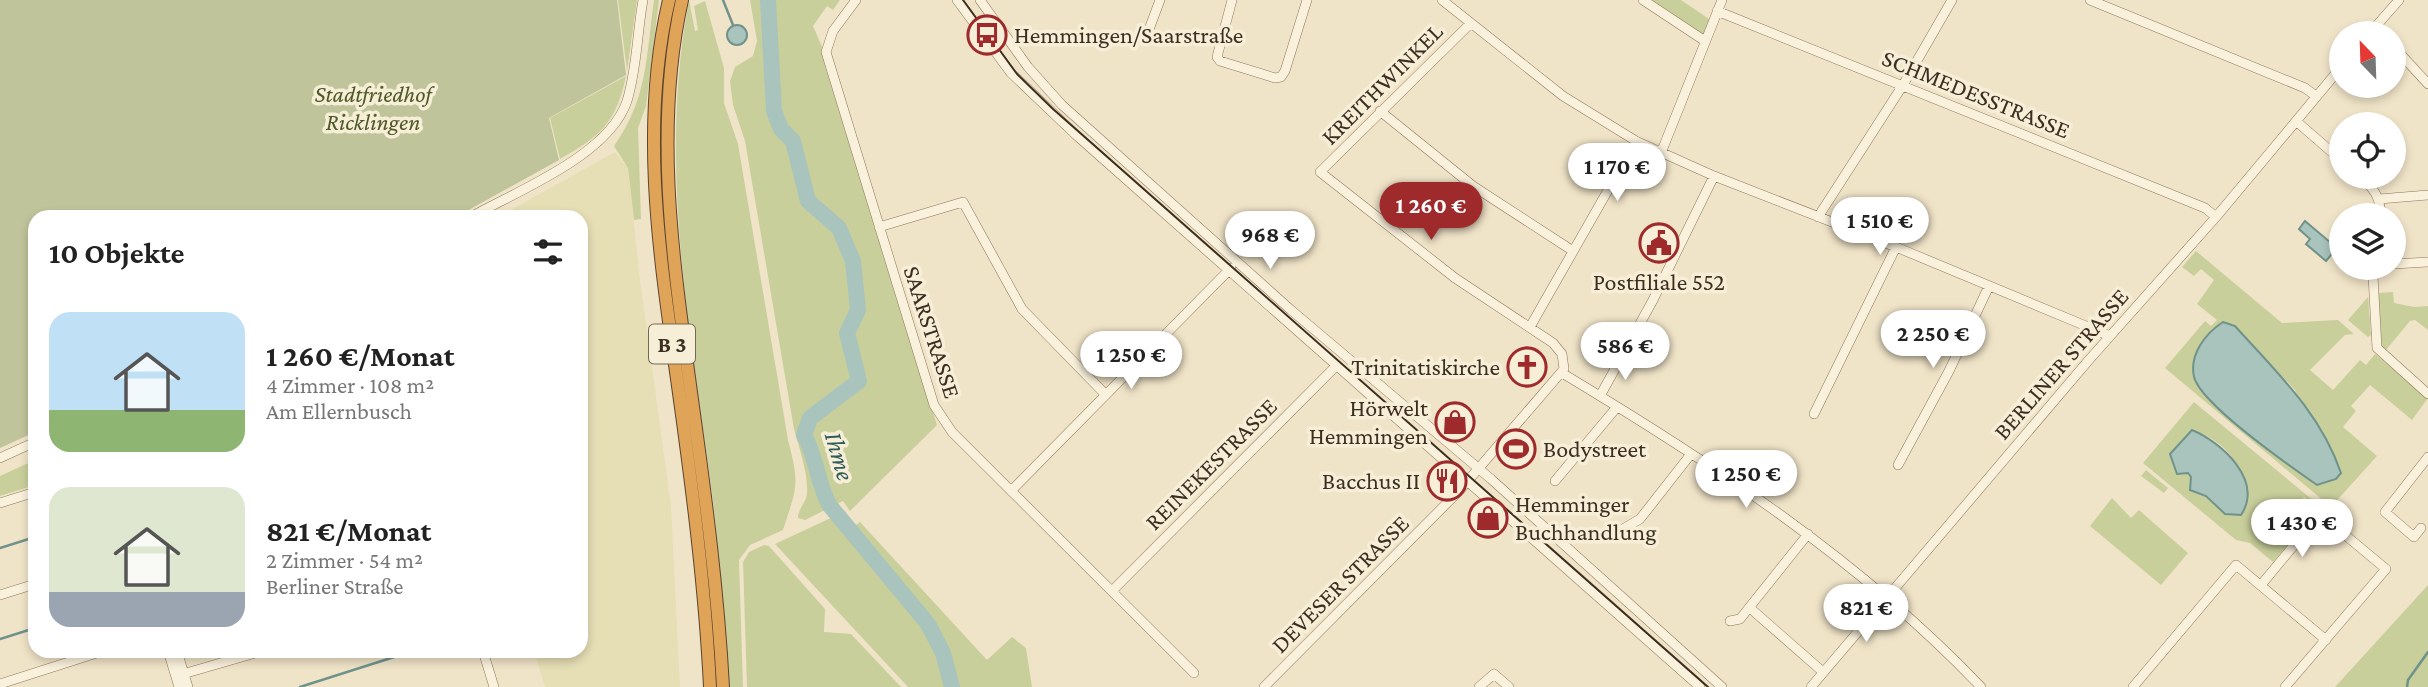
<!DOCTYPE html>
<html lang="de">
<head>
<meta charset="utf-8">
<style>
  :root { --surface:#fff; --page:#f6f6f6; --text:#222; --muted:#767676; --accent:#9e2a2b }
  body { margin:0; font-family:"Crimson Pro",serif; background:var(--page); color:var(--text); height:100vh; display:flex; flex-direction:column; font-size:26px; white-space:nowrap }
  * { box-sizing:border-box; margin:0 }
  p { font-size:23px; color:var(--muted) }
  .icon { flex:none; width:38px; height:38px; fill:none; stroke:currentColor; stroke-width:2; stroke-linecap:round; stroke-linejoin:round }
  .map { position:relative; flex:1; overflow:hidden }
  .sheet { position:absolute; left:28px; top:210px; width:560px; height:448px; display:flex; flex-direction:column; background:var(--surface); border-radius:21px; box-shadow:0 4px 10px #0003 }
  .sheet>* { flex:none }
  .needle { width:46px; rotate:337deg }
  .tools { position:absolute; left:2329px; top:21px; display:grid; gap:14px }
  .tools a { display:grid; place-items:center; width:77px; height:77px; border-radius:50%; background:var(--surface); box-shadow:0 4px 10px #0003; font-size:35px }
  .price { position:absolute; translate:-50% -60px; padding:0 16px; border-radius:24px; background:#fff; color:#222; font-size:23px; line-height:46px; filter:drop-shadow(0 2px 4px #0008) }
  .price::after { content:''; position:absolute; left:50%; top:42px; width:21px; height:16px; margin-left:-10px; background:inherit; clip-path:polygon(0 0,100% 0,50% 100%) }
  .price.on { background:var(--accent); color:#fff }
  ul { padding:0; list-style:none }
  li { display:flex; align-items:center; gap:21px; height:175px; padding:0 21px }
  li span { display:grid; place-items:center; flex:none; width:196px; height:140px; border-radius:21px; color:#555 }
  li>.icon { margin-inline-start:auto }
  span .icon { width:84px; height:84px; fill:#fffc; stroke-width:1 }
  li b { font-size:30px }
  h2 { display:flex; justify-content:space-between; align-items:center; height:84px; padding:0 21px; font-size:30px }
  .map>svg:first-child { display:block }
  .farmland { fill:#e6deb5 }
  .green { fill:#c9cf9b; fill-rule:evenodd }
  .cemetery { fill:#bfc49a }
  .water { fill:#a9c4bc; stroke:#6f938a; stroke-width:2 }
  .lines { fill:none; stroke-linecap:round; stroke-linejoin:round }
  .stream { stroke:#6f938a; stroke-width:2.5 }
  .river { stroke:#a9c4bc; stroke-width:16 }
  .minor-casing { stroke:#8d765c; stroke-width:10 }
  .highway-casing { stroke:#5b4430; stroke-width:14 }
  .minor { stroke:#faf1dc; stroke-width:9 }
  .highway { stroke:#e0a458; stroke-width:12 }
  .tram { stroke:#3d2e20; stroke-width:2 }
  .labels { text-anchor:middle; stroke-width:7; stroke-linejoin:round; paint-order:stroke }
  .shield { fill:#f7eed8; stroke:#756857; stroke-width:2 }
  .shield-label { font-size:23px; font-weight:bold; fill:#3d2e20 }
  .poi-label { font-size:24px; fill:#3d2e20; stroke:#f7eed8; text-anchor:start }
  .street-label { font-size:24px; fill:#3d2e20; stroke:#f7eed8 }
  .park-label { font-size:24px; font-style:italic; fill:#4d5a26; stroke:#f7eed8 }
  .water-label { font-size:26px; font-style:italic; fill:#2f5d5a; stroke:#f7eed8 }
</style>
</head>
<body>
<div class="map">
<svg width="2428" height="687" viewBox="0 0 2428 687">
  <rect width="100%" height="100%" fill="#f0e4c8"/>
  <path class="farmland" d="M615,152L628,168L640,280L671,506L680,687H545L534,651H581V217H498Z"/>
  <path class="green" d="M618,0H637L627,71Z
    M654,0H659L646,106L638,128L641,219L634,220L628,168L614,146C648,98 646,56 654,0Z
    M689,0L695,31L698,30L694,6L705,1L724,68V103L738,144L788,440C800,486 797,487 783,530L750,545L739,560L743,687H728C723,620 720,553 711,486C689,324 658,163 689,0Z
    M750,0H766L768,62H771L770,0H840L833,10L827,6L813,26L822,47L825,66L937,425L850,511L843,501L805,520L798,518C798,508 807,502 807,492C808,472 799,448 794,429L745,141L733,105L730,81L735,67L753,56L757,41Z
    M1643,0H1681L1712,21L1705,41Z
    M626,76C616,123 601,136 560,159L550,118Z
    M2196,251L2282,323L2338,320L2354,334L2345,335L2310,370L2333,390L2360,360L2366,365L2375,354L2428,398L2412,420L2370,385L2351,406L2356,411L2343,427L2377,456L2331,507L2165,368L2205,321L2211,326L2217,320L2197,304L2214,280L2201,269L2194,276L2182,267ZM2235,327L2295,390L2336,479L2317,485C2280,458 2215,416 2194,376Z
    M2393,292L2394,303L2414,307L2428,306V330L2415,320L2410,321L2386,350L2381,345L2377,293Z
    M2368,297L2371,335L2368,337L2348,320Z
    M2194,402L2320,506L2318,509L2304,497L2294,508L2309,521L2273,562L2250,543L2236,540L2143,463ZM2192,429C2198,433 2206,435 2212,439C2235,453 2258,489 2241,515H2225L2206,497L2190,490L2191,477L2188,473L2177,474L2170,454Z
    M35,460V485L0,496V476Z
    M2146,470L2168,488L2164,493L2141,476Z
    M2112,498L2131,518L2139,510L2188,553L2161,585L2090,526Z
    M844,511L856,525L860,522L987,660L1012,637L1026,648L1032,687H954L946,652L929,622L838,514Z
    M835,516L926,625L941,653L950,687H908L775,544Z
    M764,545L769,546L825,609L824,632L851,634L901,687H747L743,562L749,552Z
    M2428,585V687H2335Z"/>
  <path class="cemetery" d="M0,0H617L626,75L549,118L559,160L456,217H35V432L0,448Z"/>
  <path class="water" d="M727 35a10 10 0 1 1 20 0a10 10 0 1 1-20 0Z
    M2305,221L2337,248L2326,261L2306,244L2310,239L2299,229Z
    M2223,322L2235,326C2277,373 2320,412 2341,473L2336,479L2317,485C2291,467 2201,404 2194,377C2189,354 2206,333 2223,322Z
    M2192,430C2221,442 2264,480 2241,515L2225,514L2206,496L2190,490L2191,477L2188,473L2177,474L2170,454Z"/>
  <g class="lines">
    <path class="stream" d="M723,0L733,25
      M0,548L35,537
      M0,639L35,628
      M300,687L413,651
      M2407,687L2408,680L2428,652"/>
    <path class="river" d="M768,0L774,111L781,129L793,141L808,201L839,228L853,261L858,310L847,333L859,381L810,418L804,435C817,457 817,484 830,506L928,624L943,653L952,687"/>
    <g class="minor-casing">
      <path id="minor" d="M856,0L833,31L826,52L934,405L952,432L1194,673
        M957,0L1011,73L1076,135L1700,687
        M980,0L1028,67L1062,105L1291,310L1491,479L1722,687
        M1232,0L1217,57L1220,61L1275,78L1281,77L1285,71L1307,0
        M1442,0L1563,96L1636,141L1714,176L1896,247L2110,336
        M1643,0L1705,41
        M2090,0L2305,88L2316,96
        M1717,11L2205,208L2216,217
        M1148,32L1160,0
        M2370,33L2399,0
        M2394,47L2428,84
        M1380,111L1473,186L1573,251
        M2296,121L2342,161
        M1661,153L1722,0
        M2360,177C2374,188 2380,197 2381,215
        M2379,199L2428,195
        M471,217C519,190 609,155 627,101C637,69 637,33 643,0
        M1818,217L1903,85L1952,0
        M879,227L963,202L1022,309L1106,395
        M2394,264L2428,262
        M2381,268L2373,276L2377,348L2428,394
        M1530,327L1636,141
        M1562,373C1712,463 1860,560 1981,687
        M1600,396L1653,300L1714,176
        M1814,414L1896,247
        M0,458L35,442
        M1898,465L1949,371L1989,286
        M1555,481L1617,407
        M1011,491L1231,268
        M0,503L35,492
        M2421,528L2414,537L2385,512L2428,457
        M1623,529L1640,519L1691,454
        M2261,585L2320,514L2386,569L2285,687
        M1113,590L1336,366
        M0,595L35,584
        M1750,608L1823,672
        M1730,621L1740,619L1808,534
        M168,651L179,687
        M177,651L188,687
        M483,651L494,687
        M176,676L262,651
        M0,684L103,651
        M1264,687L1460,490L1564,369L1562,354L1553,343L1455,278L1320,172L1471,23
        M1479,687L1494,674L1509,687
        M1811,687L2088,361L2216,217L2342,66
        M2133,687L2236,565L2326,640"/>
    </g>
    <g class="highway-casing">
      <path id="highway" d="M669,0C639,128 660,258 678,386C692,486 705,586 710,687
        M682,0C652,134 675,273 693,407C706,500 718,593 723,687"/>
    </g>
    <use href="#minor" class="minor"/>
    <use href="#highway" class="highway"/>
    <path class="tram" d="M963,0L1017,74L1053,109L1708,687"/>
  </g>
  <defs>
    <g id="bus-ring" transform="scale(2.0125)"><circle r="9.5" fill="#f7eed8" stroke="#9e2a2b" stroke-width="1.5"/><path d="M-5-6H5V4H4V6H2V4H-2V6H-4V4H-5ZM-3.5-4V0h7V-4ZM-3.5 1.2v1.5H-2V1.2ZM2 1.2v1.5H3.5V1.2Z" fill="#9e2a2b"/></g>
    <g id="civic-ring" transform="scale(2.0125)"><circle r="9.5" fill="#f7eed8" stroke="#9e2a2b" stroke-width="1.5"/><path d="M-.6-6.5H3V-4.5H.6V-3L4-1V1h2V6H-6V1h2V-1L-.6-3ZM-1.2 2.5V6h2.4V2.5Z" fill="#9e2a2b"/></g>
    <g id="church-ring" transform="scale(2.0125)"><circle r="9.5" fill="#f7eed8" stroke="#9e2a2b" stroke-width="1.5"/><path d="M-1.2-6h2.4v3.5h3.3v2.4h-3.3V6h-2.4V-.1h-3.3v-2.4h3.3Z" fill="#9e2a2b"/></g>
    <g id="shop-ring" transform="scale(2.0125)"><circle r="9.5" fill="#f7eed8" stroke="#9e2a2b" stroke-width="1.5"/><path d="M-5-2.5h2.3a2.7 3.5 0 0 1 5.4 0H5L5.5 6h-11ZM-1.5-2.5h3a1.5 2.3 0 0 0-3 0Z" fill="#9e2a2b"/></g>
    <g id="stadium-ring" transform="scale(2.0125)"><circle r="9.5" fill="#f7eed8" stroke="#9e2a2b" stroke-width="1.5"/><path d="M0-5a6.5 5 0 1 0 0 10a6.5 5 0 1 0 0-10ZM-3.5-1.8h7v3.6h-7Z" fill="#9e2a2b"/></g>
    <g id="restaurant-ring" transform="scale(2.0125)"><circle r="9.5" fill="#f7eed8" stroke="#9e2a2b" stroke-width="1.5"/><path d="M-5-6h1v4h1v-4h1v4h1v-4h1v5L-1.5 .5V6h-2V.5L-5-1ZM5-6V6H3V1.5H1.5Q1.5-4 5-6Z" fill="#9e2a2b"/></g>
  </defs>
  <g fill-rule="evenodd">
    <use href="#bus-ring" x="987" y="35"/>
    <use href="#civic-ring" x="1659" y="243"/>
    <use href="#church-ring" x="1527" y="367"/>
    <use href="#shop-ring" x="1455" y="422"/>
    <use href="#stadium-ring" x="1516" y="449"/>
    <use href="#restaurant-ring" x="1447" y="481"/>
    <use href="#shop-ring" x="1488" y="518"/>
  </g>
  <g class="labels">
    <rect class="shield" x="649" y="324.5" width="46" height="39" rx="5"/>
    <g class="shield-label">
      <text x="672" y="352">B 3</text>
    </g>
    <g class="poi-label">
      <text x="1014" y="43">Hemmingen/Saarstraße</text>
      <text x="1659" y="290" text-anchor="middle">Postfiliale 552</text>
      <text x="1500" y="375" text-anchor="end">Trinitatiskirche</text>
      <text x="1428" y="416" text-anchor="end">Hörwelt<tspan x="1428" dy="28">Hemmingen</tspan></text>
      <text x="1543" y="457">Bodystreet</text>
      <text x="1420" y="489" text-anchor="end">Bacchus II</text>
      <text x="1515" y="512">Hemminger<tspan x="1515" dy="28">Buchhandlung</tspan></text>
    </g>
    <g class="street-label">
      <text transform="translate(1382 84) rotate(-45)" y="8">KREITHWINKEL</text>
      <text transform="translate(1976 94) rotate(22)" y="8">SCHMEDESSTRASSE</text>
      <text transform="translate(932 332) rotate(72)" y="8">SAARSTRASSE</text>
      <text transform="translate(2061 364) rotate(-49)" y="8">BERLINER STRASSE</text>
      <text transform="translate(1211 464) rotate(-45)" y="8">REINEKESTRASSE</text>
      <text transform="translate(1340 584) rotate(-45)" y="8">DEVESER STRASSE</text>
    </g>
    <g class="park-label">
      <text x="373" y="102">Stadtfriedhof<tspan x="373" dy="28">Ricklingen</tspan></text>
    </g>
    <g class="water-label">
      <text transform="translate(840 456) rotate(74)" y="9">Ihme</text>
    </g>
  </g>
</svg>
<div class="tools">
<a><svg class="needle" viewBox="-14 -14 28 28"><path d="M0-13l5 13h-10z" fill="#e53935"/><path d="M0 13l5-13h-10z" fill="#767676"/></svg></a>
<a><svg class="icon" aria-label="locate" viewBox="0 0 24 24"><circle cx="12" cy="12" r="6"/><path d="M12 2v4M12 18v4M2 12h4M18 12h4"/></svg></a>
<a><svg class="icon" aria-label="layers" viewBox="0 0 24 24"><path d="M12 4l9 5-9 5-9-5zM3 14l9 5 9-5"/></svg></a>
</div>
<b class="price" style="left:1617px;top:203px">1 170 €</b>
<b class="price on" style="left:1431px;top:242px">1 260 €</b>
<b class="price" style="left:1880px;top:257px">1 510 €</b>
<b class="price" style="left:1270px;top:271px">968 €</b>
<b class="price" style="left:1933px;top:370px">2 250 €</b>
<b class="price" style="left:1625px;top:382px">586 €</b>
<b class="price" style="left:1131px;top:391px">1 250 €</b>
<b class="price" style="left:1746px;top:510px">1 250 €</b>
<b class="price" style="left:2302px;top:559px">1 430 €</b>
<b class="price" style="left:1866px;top:644px">821 €</b>
<section class="sheet">
<h2>10 Objekte<svg class="icon" aria-label="filters" viewBox="0 0 24 24"><path d="M4 7h16M4 17h16"/><circle cx="9" cy="7" r="2"/><circle cx="15" cy="17" r="2"/></svg></h2>
<ul>
<li><span style="background:linear-gradient(#bfe0f5 70%,#8fb573 0)"><svg class="icon" aria-label="home" viewBox="0 0 24 24"><path d="M3 11l9-7 9 7M6 9v11h12V9"/></svg></span><div><b>1 260 €/Monat</b><p>4 Zimmer · 108 m²</p><p>Am Ellernbusch</p></div></li>
<li><span style="background:linear-gradient(#dfe7d0 75%,#9aa5b1 0)"><svg class="icon" aria-label="home" viewBox="0 0 24 24"><path d="M3 11l9-7 9 7M6 9v11h12V9"/></svg></span><div><b>821 €/Monat</b><p>2 Zimmer · 54 m²</p><p>Berliner Straße</p></div></li>
</ul>
</section>
</div>
</body>
</html>
